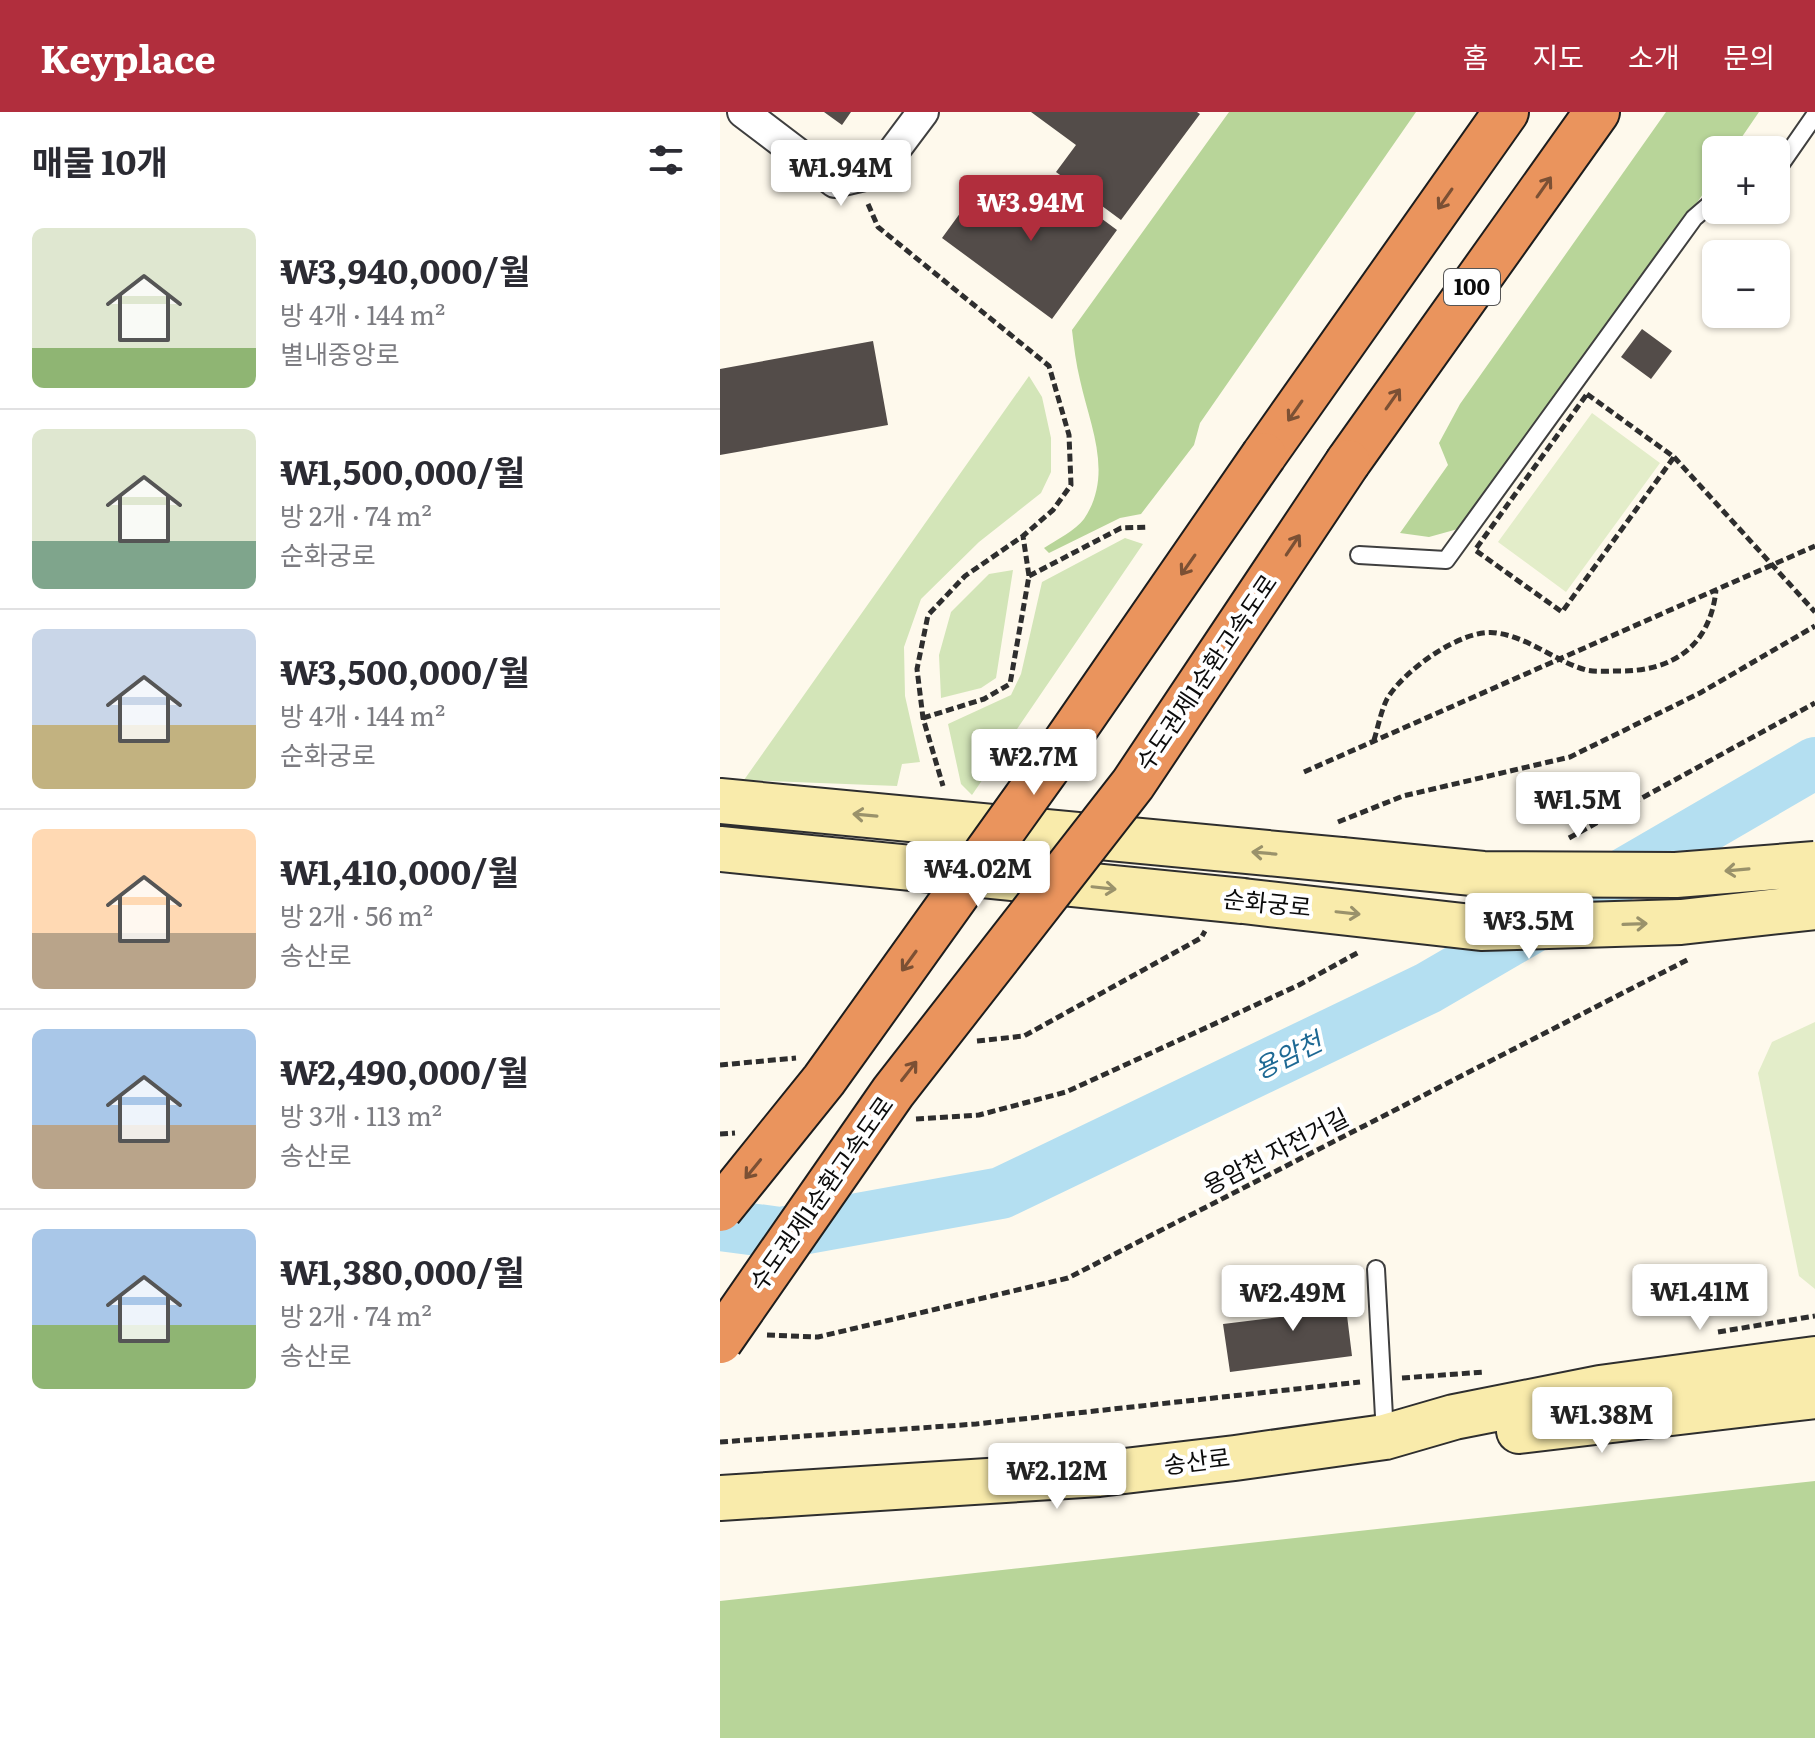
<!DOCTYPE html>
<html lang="ko">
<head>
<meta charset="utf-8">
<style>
  :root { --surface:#fff; --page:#f7f7f7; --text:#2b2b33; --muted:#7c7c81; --line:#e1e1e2; --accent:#b12e3d }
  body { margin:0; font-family:Literata,"Noto Sans KR",serif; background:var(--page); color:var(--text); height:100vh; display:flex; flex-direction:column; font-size:30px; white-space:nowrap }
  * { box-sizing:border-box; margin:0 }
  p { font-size:26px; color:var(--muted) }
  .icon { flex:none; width:44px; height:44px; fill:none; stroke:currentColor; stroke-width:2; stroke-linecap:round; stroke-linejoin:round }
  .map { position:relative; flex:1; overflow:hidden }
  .details { display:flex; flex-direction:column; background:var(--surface); width:720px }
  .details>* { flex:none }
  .tools { position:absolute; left:982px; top:24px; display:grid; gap:16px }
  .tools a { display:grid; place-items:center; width:88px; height:88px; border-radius:12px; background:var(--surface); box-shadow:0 2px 6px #0004; font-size:40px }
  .price { position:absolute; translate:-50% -68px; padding:0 18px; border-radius:8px; background:#fff; color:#222; font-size:26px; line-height:52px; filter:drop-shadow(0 2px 4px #0008) }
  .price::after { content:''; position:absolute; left:50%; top:48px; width:24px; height:18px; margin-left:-12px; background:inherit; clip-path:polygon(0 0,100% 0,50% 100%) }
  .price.current { background:var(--accent); color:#fff }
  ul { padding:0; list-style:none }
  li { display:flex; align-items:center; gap:24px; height:200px; padding:0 32px }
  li+li { border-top:2px solid var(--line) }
  li span { display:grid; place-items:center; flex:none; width:224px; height:160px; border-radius:12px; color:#555 }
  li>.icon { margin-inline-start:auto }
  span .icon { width:96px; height:96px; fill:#fffc; stroke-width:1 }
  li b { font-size:34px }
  h2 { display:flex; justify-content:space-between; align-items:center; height:96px; padding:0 32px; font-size:34px }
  header { display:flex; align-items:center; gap:48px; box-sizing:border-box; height:112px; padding:0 40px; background:var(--accent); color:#fff }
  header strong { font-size:38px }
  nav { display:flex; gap:44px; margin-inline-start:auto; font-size:28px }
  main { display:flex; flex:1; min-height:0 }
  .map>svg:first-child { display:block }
  .green { fill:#d3e5b8 }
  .forest { fill:#b8d599 }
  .pitch { fill:#e3edc9 }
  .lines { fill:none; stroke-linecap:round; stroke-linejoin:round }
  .river { stroke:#b4dff1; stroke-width:52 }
  .building { fill:#534c49 }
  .lane-casing { stroke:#3f3f3f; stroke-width:20 }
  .street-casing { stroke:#3f3f3f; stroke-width:34 }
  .secondary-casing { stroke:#2e2e2e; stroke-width:48 }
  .highway-casing { stroke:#1d1d1d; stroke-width:48 }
  .path { stroke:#2e2e2e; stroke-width:5; stroke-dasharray:8 4; stroke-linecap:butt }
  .lane { stroke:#fff; stroke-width:16 }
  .street { stroke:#fff; stroke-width:30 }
  .secondary { stroke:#f9ebab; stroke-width:44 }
  .highway { stroke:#ea945d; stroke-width:44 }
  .secondary-bridge-casing { stroke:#2e2e2e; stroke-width:48; stroke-linecap:butt }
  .highway-bridge-casing { stroke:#1d1d1d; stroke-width:48; stroke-linecap:butt }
  .secondary-bridge { stroke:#f9ebab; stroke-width:44 }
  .highway-bridge { stroke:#ea945d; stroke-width:44 }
  .oneway { stroke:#7b5034 }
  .oneway2 { stroke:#9a926b }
  .labels { text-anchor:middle; stroke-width:8; stroke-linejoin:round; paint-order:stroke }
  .shield { fill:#fff; stroke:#555; stroke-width:2 }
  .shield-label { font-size:22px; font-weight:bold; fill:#0c0c0c }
  .street-label { font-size:24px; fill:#0c0c0c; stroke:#fff }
  .water-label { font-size:26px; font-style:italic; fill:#1e6994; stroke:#fff }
</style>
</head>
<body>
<header>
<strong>Keyplace</strong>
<nav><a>홈</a><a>지도</a><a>소개</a><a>문의</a></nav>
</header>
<main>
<section class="details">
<h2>매물 10개<svg class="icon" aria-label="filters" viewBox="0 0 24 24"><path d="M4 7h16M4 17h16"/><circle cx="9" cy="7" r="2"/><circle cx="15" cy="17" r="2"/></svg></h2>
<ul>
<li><span style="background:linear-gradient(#dfe7d0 75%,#8fb573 0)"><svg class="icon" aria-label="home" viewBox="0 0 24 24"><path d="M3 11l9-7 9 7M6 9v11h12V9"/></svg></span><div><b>₩3,940,000/월</b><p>방 4개 · 144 m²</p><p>별내중앙로</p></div></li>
<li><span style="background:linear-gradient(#dfe7d0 70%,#7fa58c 0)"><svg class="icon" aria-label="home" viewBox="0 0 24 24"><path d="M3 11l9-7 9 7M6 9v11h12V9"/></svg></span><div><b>₩1,500,000/월</b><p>방 2개 · 74 m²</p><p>순화궁로</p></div></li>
<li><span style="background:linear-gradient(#c9d6e8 60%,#c2b280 0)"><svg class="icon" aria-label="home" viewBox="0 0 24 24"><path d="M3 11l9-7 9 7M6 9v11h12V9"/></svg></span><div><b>₩3,500,000/월</b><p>방 4개 · 144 m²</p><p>순화궁로</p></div></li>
<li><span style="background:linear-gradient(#ffd9b3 65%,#b9a48a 0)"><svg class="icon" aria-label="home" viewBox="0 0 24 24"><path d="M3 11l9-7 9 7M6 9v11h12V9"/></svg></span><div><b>₩1,410,000/월</b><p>방 2개 · 56 m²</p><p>송산로</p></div></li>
<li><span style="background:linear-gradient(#a9c7e8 60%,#b9a48a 0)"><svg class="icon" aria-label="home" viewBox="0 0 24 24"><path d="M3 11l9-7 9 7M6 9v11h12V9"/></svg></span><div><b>₩2,490,000/월</b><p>방 3개 · 113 m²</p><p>송산로</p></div></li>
<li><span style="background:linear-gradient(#a9c7e8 60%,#8fb573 0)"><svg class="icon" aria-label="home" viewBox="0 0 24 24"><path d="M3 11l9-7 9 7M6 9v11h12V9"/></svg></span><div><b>₩1,380,000/월</b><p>방 2개 · 74 m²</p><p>송산로</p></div></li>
</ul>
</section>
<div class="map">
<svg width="1095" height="1626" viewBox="0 0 1095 1626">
  <rect width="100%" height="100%" fill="#fef9ec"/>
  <path class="green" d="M309,264L322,285L331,326V360L321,381L259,430L201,487L184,535L185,584L200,650L182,652L177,674L24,668Z
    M405,426L423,432L252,683L241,672L228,612L291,583L301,562L322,470Z
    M293,458L276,566L261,576L221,586L219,543L231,500L269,462Z"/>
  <path class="forest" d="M509,0H696L480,311L474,333L421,402L400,406L329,441L324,436C336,428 356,418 364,407C394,362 370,314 360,268C356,252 354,235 352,218Z
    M946,0H1039L1013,38H996V63L756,412L709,425L680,421L728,353L719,331L740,292Z
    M1095,1369V1626H0V1489Z"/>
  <path class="pitch" d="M872,301L940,351L846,480L778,430Z
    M1095,910V1177L1079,1164L1038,961L1052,930Z"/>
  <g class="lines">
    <path class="river" d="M0,1113L60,1121L281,1081L708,876L1095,651"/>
  </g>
  <path class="building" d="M104,0H131L122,13Z
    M311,0H477L480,2L401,108L336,60L356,33Z
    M265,67L311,100L332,70L397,118L332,207L222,126Z
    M922,217L952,239L931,267L901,245Z
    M153,229L168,313L0,343V257Z
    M623,1171L632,1244L510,1260L503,1212L575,1203L572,1178Z"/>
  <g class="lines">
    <g class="lane-casing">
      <path id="lane" d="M1056,59L1095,3
        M639,443L726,448L974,106L996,87
        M656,1157L665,1323"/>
    </g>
    <g class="street-casing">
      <path id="street" d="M23,0L115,70L158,60L203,0"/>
    </g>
    <g class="secondary-casing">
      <path id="secondary" d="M0,689L621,748
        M0,737L523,789
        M799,1319L1095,1284
        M0,1386L379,1362L515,1346L665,1325L734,1305L880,1276L1095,1247"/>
    </g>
    <g class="highway-casing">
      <path id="highway" d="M544,343L786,0
        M628,350L877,0"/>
    </g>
    <path class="path" d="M148,92L158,115L329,254L349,323L351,373L333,398L303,424L245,464L208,503L197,557L203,606L223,674
      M867,282L954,345L842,500L755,438Z
      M954,345L1095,500
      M309,464L401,416L429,415
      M203,606L264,587L290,572L309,464L303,424
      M654,628C658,615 661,599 667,587C683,559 743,515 777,521C810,526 835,549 866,558C876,560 887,559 897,559C952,560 990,535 996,478
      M584,660L1095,434
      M618,710L683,684L850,645L980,581L1095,514
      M849,726L1095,591
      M257,929L304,924L481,826L485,819
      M0,953L76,946
      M196,1007L259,1003L346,980L579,873L639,840
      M0,1022L15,1021
      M998,1220L1095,1204
      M47,1223L98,1225L348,1166L969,847
      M682,1266L764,1260
      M0,1330L256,1312L640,1270"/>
    <use href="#lane" class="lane"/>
    <use href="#street" class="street"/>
    <use href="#secondary" class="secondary"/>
    <use href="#highway" class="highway"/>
    <g class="secondary-bridge-casing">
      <path id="secondary-bridge" d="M621,748L763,762L956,763L1095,752
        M523,789L761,816L961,810L1095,795"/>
    </g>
    <g class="highway-bridge-casing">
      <path id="highway-bridge" d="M0,1097L104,968L336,644L544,343
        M0,1229L173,980L413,672L628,350"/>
    </g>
    <use href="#secondary-bridge" class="secondary-bridge"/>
    <use href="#highway-bridge" class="highway-bridge"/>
  </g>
  <defs><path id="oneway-shaft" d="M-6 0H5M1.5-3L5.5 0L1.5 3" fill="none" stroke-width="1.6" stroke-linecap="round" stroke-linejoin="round" transform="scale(2)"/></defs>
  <g class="oneway">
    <use href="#oneway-shaft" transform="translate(824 75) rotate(-55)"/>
    <use href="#oneway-shaft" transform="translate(725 87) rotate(125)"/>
    <use href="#oneway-shaft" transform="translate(673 287) rotate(-55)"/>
    <use href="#oneway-shaft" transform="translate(575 299) rotate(125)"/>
    <use href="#oneway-shaft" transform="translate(573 433) rotate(-56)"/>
    <use href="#oneway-shaft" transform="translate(468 453) rotate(125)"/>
    <use href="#oneway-shaft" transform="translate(189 849) rotate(126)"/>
    <use href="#oneway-shaft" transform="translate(189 959) rotate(-52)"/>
    <use href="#oneway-shaft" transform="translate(33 1057) rotate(129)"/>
  </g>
  <g class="oneway2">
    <use href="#oneway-shaft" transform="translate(145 703) rotate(-175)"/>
    <use href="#oneway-shaft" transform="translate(544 741) rotate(-175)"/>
    <use href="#oneway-shaft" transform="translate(1017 758) rotate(175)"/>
    <use href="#oneway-shaft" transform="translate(384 776) rotate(6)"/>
    <use href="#oneway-shaft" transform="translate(628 801) rotate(6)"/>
    <use href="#oneway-shaft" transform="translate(915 812) rotate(-2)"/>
  </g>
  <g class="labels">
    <rect class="shield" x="724" y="157" width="56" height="36" rx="6"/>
    <g class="shield-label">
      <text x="752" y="183">100</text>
    </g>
    <g class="street-label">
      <text transform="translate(487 561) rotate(-56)" y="8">수도권제1순환고속도로</text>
      <text transform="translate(547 792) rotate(6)" y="8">순화궁로</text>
      <text transform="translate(556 1040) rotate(-27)" y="8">용암천 자전거길</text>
      <text transform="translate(102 1082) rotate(-55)" y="8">수도권제1순환고속도로</text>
      <text transform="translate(477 1350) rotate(-7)" y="8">송산로</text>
    </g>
    <g class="water-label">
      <text transform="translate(568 944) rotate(-26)" y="9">용암천</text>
    </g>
  </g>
</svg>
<div class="tools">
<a>+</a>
<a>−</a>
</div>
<b class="price" style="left:121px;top:96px">₩1.94M</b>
<b class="price current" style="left:311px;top:131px">₩3.94M</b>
<b class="price" style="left:314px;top:685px">₩2.7M</b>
<b class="price" style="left:858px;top:728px">₩1.5M</b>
<b class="price" style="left:258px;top:797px">₩4.02M</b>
<b class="price" style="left:809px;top:849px">₩3.5M</b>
<b class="price" style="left:980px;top:1220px">₩1.41M</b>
<b class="price" style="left:573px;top:1221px">₩2.49M</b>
<b class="price" style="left:882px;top:1343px">₩1.38M</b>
<b class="price" style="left:337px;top:1399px">₩2.12M</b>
</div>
</main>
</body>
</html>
